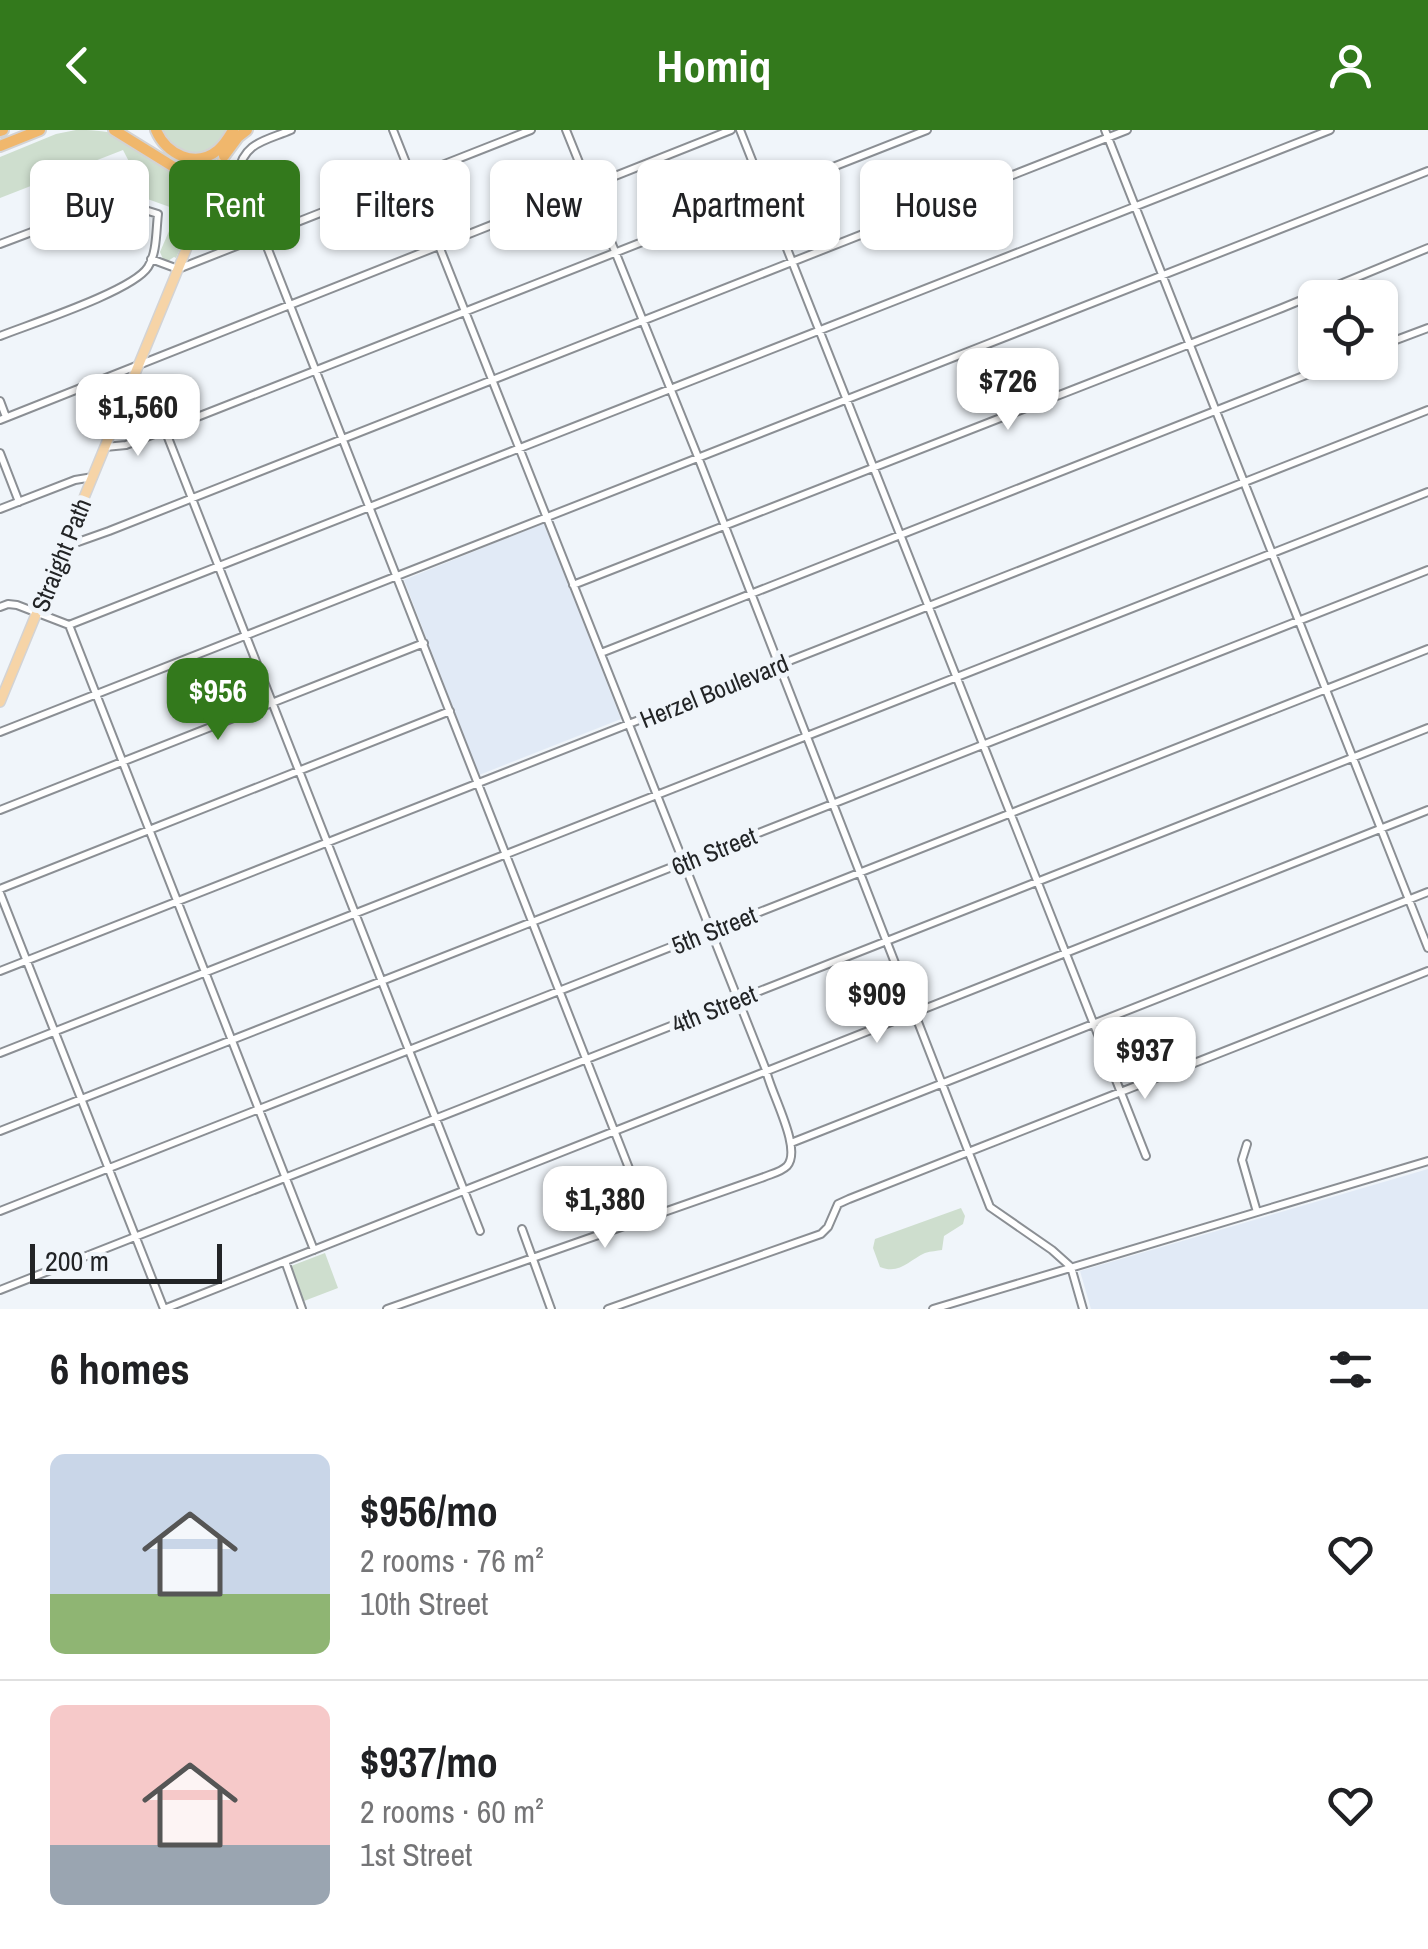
<!DOCTYPE html>
<html lang="en">
<head>
<meta charset="utf-8">
<style>
  :root { --surface:#fff; --page:#f6f6f6; --text:#202124; --muted:#757577; --line:#e0e0e0; --accent:#33791c }
  body { margin:0; font-family:"Archivo Narrow",sans-serif; background:var(--page); color:var(--text); height:100vh; display:flex; flex-direction:column; font-size:38px; white-space:nowrap }
  * { box-sizing:border-box; margin:0 }
  p { font-size:32px; color:var(--muted) }
  .icon { flex:none; width:55px; height:55px; fill:none; stroke:currentColor; stroke-width:2; stroke-linecap:round; stroke-linejoin:round }
  .map { position:relative; height:1179px; overflow:hidden }
  .drawer { display:flex; flex-direction:column; background:var(--surface); flex:1 }
  .drawer>* { flex:none }
  .hud { position:absolute; left:30px; top:30px; width:1370px; height:90px; display:flex; gap:20px }
  .tools { position:absolute; left:1298px; top:150px; display:grid; gap:20px }
  .tools a { display:grid; place-items:center; width:100px; height:100px; border-radius:15px; background:var(--surface); box-shadow:0 2px 8px #0004; font-size:50px }
  .scale { position:absolute; left:30px; bottom:25px; width:192px; box-sizing:border-box; padding-left:10px; border:5px solid #222426; border-top:0; font-size:28px; line-height:35px; white-space:nowrap; color:#222426; -webkit-text-stroke:8px #f0f5fa; paint-order:stroke }
  .price { position:absolute; translate:-50% -85px; padding:0 22px; border-radius:20px; background:#fff; color:#222; font-size:32px; line-height:65px; filter:drop-shadow(0 2px 5px #0008) }
  .price::after { content:''; position:absolute; left:50%; top:60px; width:30px; height:22px; margin-left:-15px; background:inherit; clip-path:polygon(0 0,100% 0,50% 100%) }
  .price.active { background:var(--accent); color:#fff }
  ul { padding:0; list-style:none }
  li { display:flex; align-items:center; gap:30px; height:250px; padding:0 50px }
  li+li { border-top:2px solid var(--line) }
  li span { display:grid; place-items:center; flex:none; width:280px; height:200px; border-radius:15px; color:#555 }
  li>.icon { margin-inline-start:auto }
  span .icon { width:120px; height:120px; fill:#fffc; stroke-width:1 }
  li b { font-size:42px }
  h2 { display:flex; justify-content:space-between; align-items:center; height:120px; padding:0 50px; font-size:42px }
  .pill { padding:0 35px; border-radius:15px; background:var(--surface); box-shadow:0 2px 8px #0004; font-size:35px; line-height:90px }
  .pill.active { background:var(--accent); color:#fff }
  header { display:flex; justify-content:space-between; align-items:center; height:130px; padding:0 50px; background:var(--accent); color:#fff; font-size:45px; font-weight:700 }
  .map>svg:first-child { display:block }
  .built { fill:#e1eaf6 }
  .green { fill:#cedece }
  .lines { fill:none; stroke-linecap:round; stroke-linejoin:round }
  .minor-casing { stroke:#8b8f94; stroke-width:10 }
  .major-casing { stroke:#d3d3d4; stroke-width:12 }
  .highway-casing { stroke:#d3d3d4; stroke-width:14 }
  .minor { stroke:#fff; stroke-width:6 }
  .major { stroke:#f6d4a7; stroke-width:9 }
  .highway { stroke:#f0b76c; stroke-width:10 }
  .labels { text-anchor:middle; stroke-width:10; stroke-linejoin:round; paint-order:stroke }
  .street-label { font-size:25px; fill:#222426; stroke:#f0f5fa }
</style>
</head>
<body>
<header><svg class="icon" aria-label="back" viewBox="0 0 24 24"><path d="M15 5l-7 7 7 7"/></svg>Homiq<svg class="icon" aria-label="person" viewBox="0 0 24 24"><circle cx="12" cy="8" r="4"/><path d="M4 21q1-7 8-7t8 7"/></svg></header>
<div class="map">
<svg width="1428" height="1179" viewBox="0 0 1428 1179">
  <rect width="100%" height="100%" fill="#f0f5fa"/>
  <path class="built" d="M544,393L621,589L479,645L404,450Z
    M1428,1039V1179H1091L1080,1141Z"/>
  <path class="green" d="M76,0C89,0 104,0 117,5C144,19 167,41 195,54L201,71L176,128L174,127L168,131L163,129L160,122L178,80L142,67L138,49L123,20L0,68V27L56,4Z
    M160,0H230C220,19 195,36 175,20C169,16 164,6 160,0Z
    M961,1078L965,1086L963,1094L944,1106L942,1120C937,1121 931,1121 925,1123C909,1130 900,1145 880,1137L873,1118L875,1109Z
    M325,1123L338,1158L304,1171L291,1136Z"/>
  <g class="lines">
    <g class="minor-casing">
      <path id="minor" d="M291,0C265,11 244,12 238,43L634,1051
        M566,0L698,327L990,1077L1052,1120L1071,1137L1083,1179
        M740,0L1146,1026
        M1105,0L1428,818
        M0,114L106,74L129,75L158,84C156,101 157,123 148,137C133,161 30,194 0,206
        M151,129L178,139L531,0
        M1380,216L1428,198
        M0,271L6,287
        M0,290L731,0
        M165,300L480,1101
        M105,317L126,315L927,0
        M0,323L19,372
        M0,379L75,350L93,347
        M66,412H78L109,401L1127,0
        M573,455L1282,178L1428,118
        M0,477L8,474L17,475L69,495L1330,0
        M69,495L314,1120
        M601,523L1339,232
        M0,602L1428,41
        M0,680L424,513
        M0,759L450,581
        M0,763L164,1179
        M0,841L1428,280
        M0,923L1428,362
        M0,1001L1428,440
        M791,1013L1428,762
        M1247,1014L1242,1030L1257,1082
        M0,1081L1428,519
        M522,1099L551,1179
        M285,1131L302,1179
        M0,1160L1428,598
        M164,1179L1428,680
        M387,1179L764,1047C771,1044 781,1042 787,1036C803,1019 770,962 766,940L393,0
        M608,1179L821,1104L828,1097L838,1074L849,1069L1428,841
        M933,1179L1428,1031"/>
    </g>
    <g class="major-casing">
      <path id="major" d="M0,572L227,20"/>
    </g>
    <g class="highway-casing">
      <path id="highway" d="M114,0L198,52L203,62L201,83
        M156,0C166,24 195,39 218,20C224,15 229,7 233,0
        M0,1L3,0
        M0,16L40,0
        M224,26L238,7L247,0"/>
    </g>
    <use href="#minor" class="minor"/>
    <use href="#major" class="major"/>
    <use href="#highway" class="highway"/>
  </g>
  <g class="labels">
    <g class="street-label">
      <text transform="translate(61 425) rotate(-68)" y="9">Straight Path</text>
      <text transform="translate(714 561) rotate(-22)" y="9">Herzel Boulevard</text>
      <text transform="translate(714 721) rotate(-22)" y="9">6th Street</text>
      <text transform="translate(714 800) rotate(-22)" y="9">5th Street</text>
      <text transform="translate(714 879) rotate(-22)" y="9">4th Street</text>
    </g>
  </g>
</svg>
<div class="tools">
<a><svg class="icon" aria-label="locate" viewBox="0 0 24 24"><circle cx="12" cy="12" r="6"/><path d="M12 2v4M12 18v4M2 12h4M18 12h4"/></svg></a>
</div>
<div class="scale">200 m</div>
<b class="price" style="left:1008px;top:303px">$726</b>
<b class="price" style="left:138px;top:329px">$1,560</b>
<b class="price active" style="left:218px;top:613px">$956</b>
<b class="price" style="left:877px;top:916px">$909</b>
<b class="price" style="left:1145px;top:972px">$937</b>
<b class="price" style="left:605px;top:1121px">$1,380</b>
<div class="hud">
<a class="pill">Buy</a>
<a class="pill active">Rent</a>
<a class="pill">Filters</a>
<a class="pill">New</a>
<a class="pill">Apartment</a>
<a class="pill">House</a>
</div>
</div>
<section class="drawer">
<h2>6 homes<svg class="icon" aria-label="filters" viewBox="0 0 24 24"><path d="M4 7h16M4 17h16"/><circle cx="9" cy="7" r="2"/><circle cx="15" cy="17" r="2"/></svg></h2>
<ul>
<li><span style="background:linear-gradient(#c9d6e8 70%,#8fb573 0)"><svg class="icon" aria-label="home" viewBox="0 0 24 24"><path d="M3 11l9-7 9 7M6 9v11h12V9"/></svg></span><div><b>$956/mo</b><p>2 rooms · 76 m²</p><p>10th Street</p></div><svg class="icon" aria-label="heart" viewBox="0 0 24 24"><path d="M12 20l-8-8c-3-5 5-10 8-4 3-6 11-1 8 4z"/></svg></li>
<li><span style="background:linear-gradient(#f6c9c9 70%,#9aa5b1 0)"><svg class="icon" aria-label="home" viewBox="0 0 24 24"><path d="M3 11l9-7 9 7M6 9v11h12V9"/></svg></span><div><b>$937/mo</b><p>2 rooms · 60 m²</p><p>1st Street</p></div><svg class="icon" aria-label="heart" viewBox="0 0 24 24"><path d="M12 20l-8-8c-3-5 5-10 8-4 3-6 11-1 8 4z"/></svg></li>
</ul>
</section>
</body>
</html>
